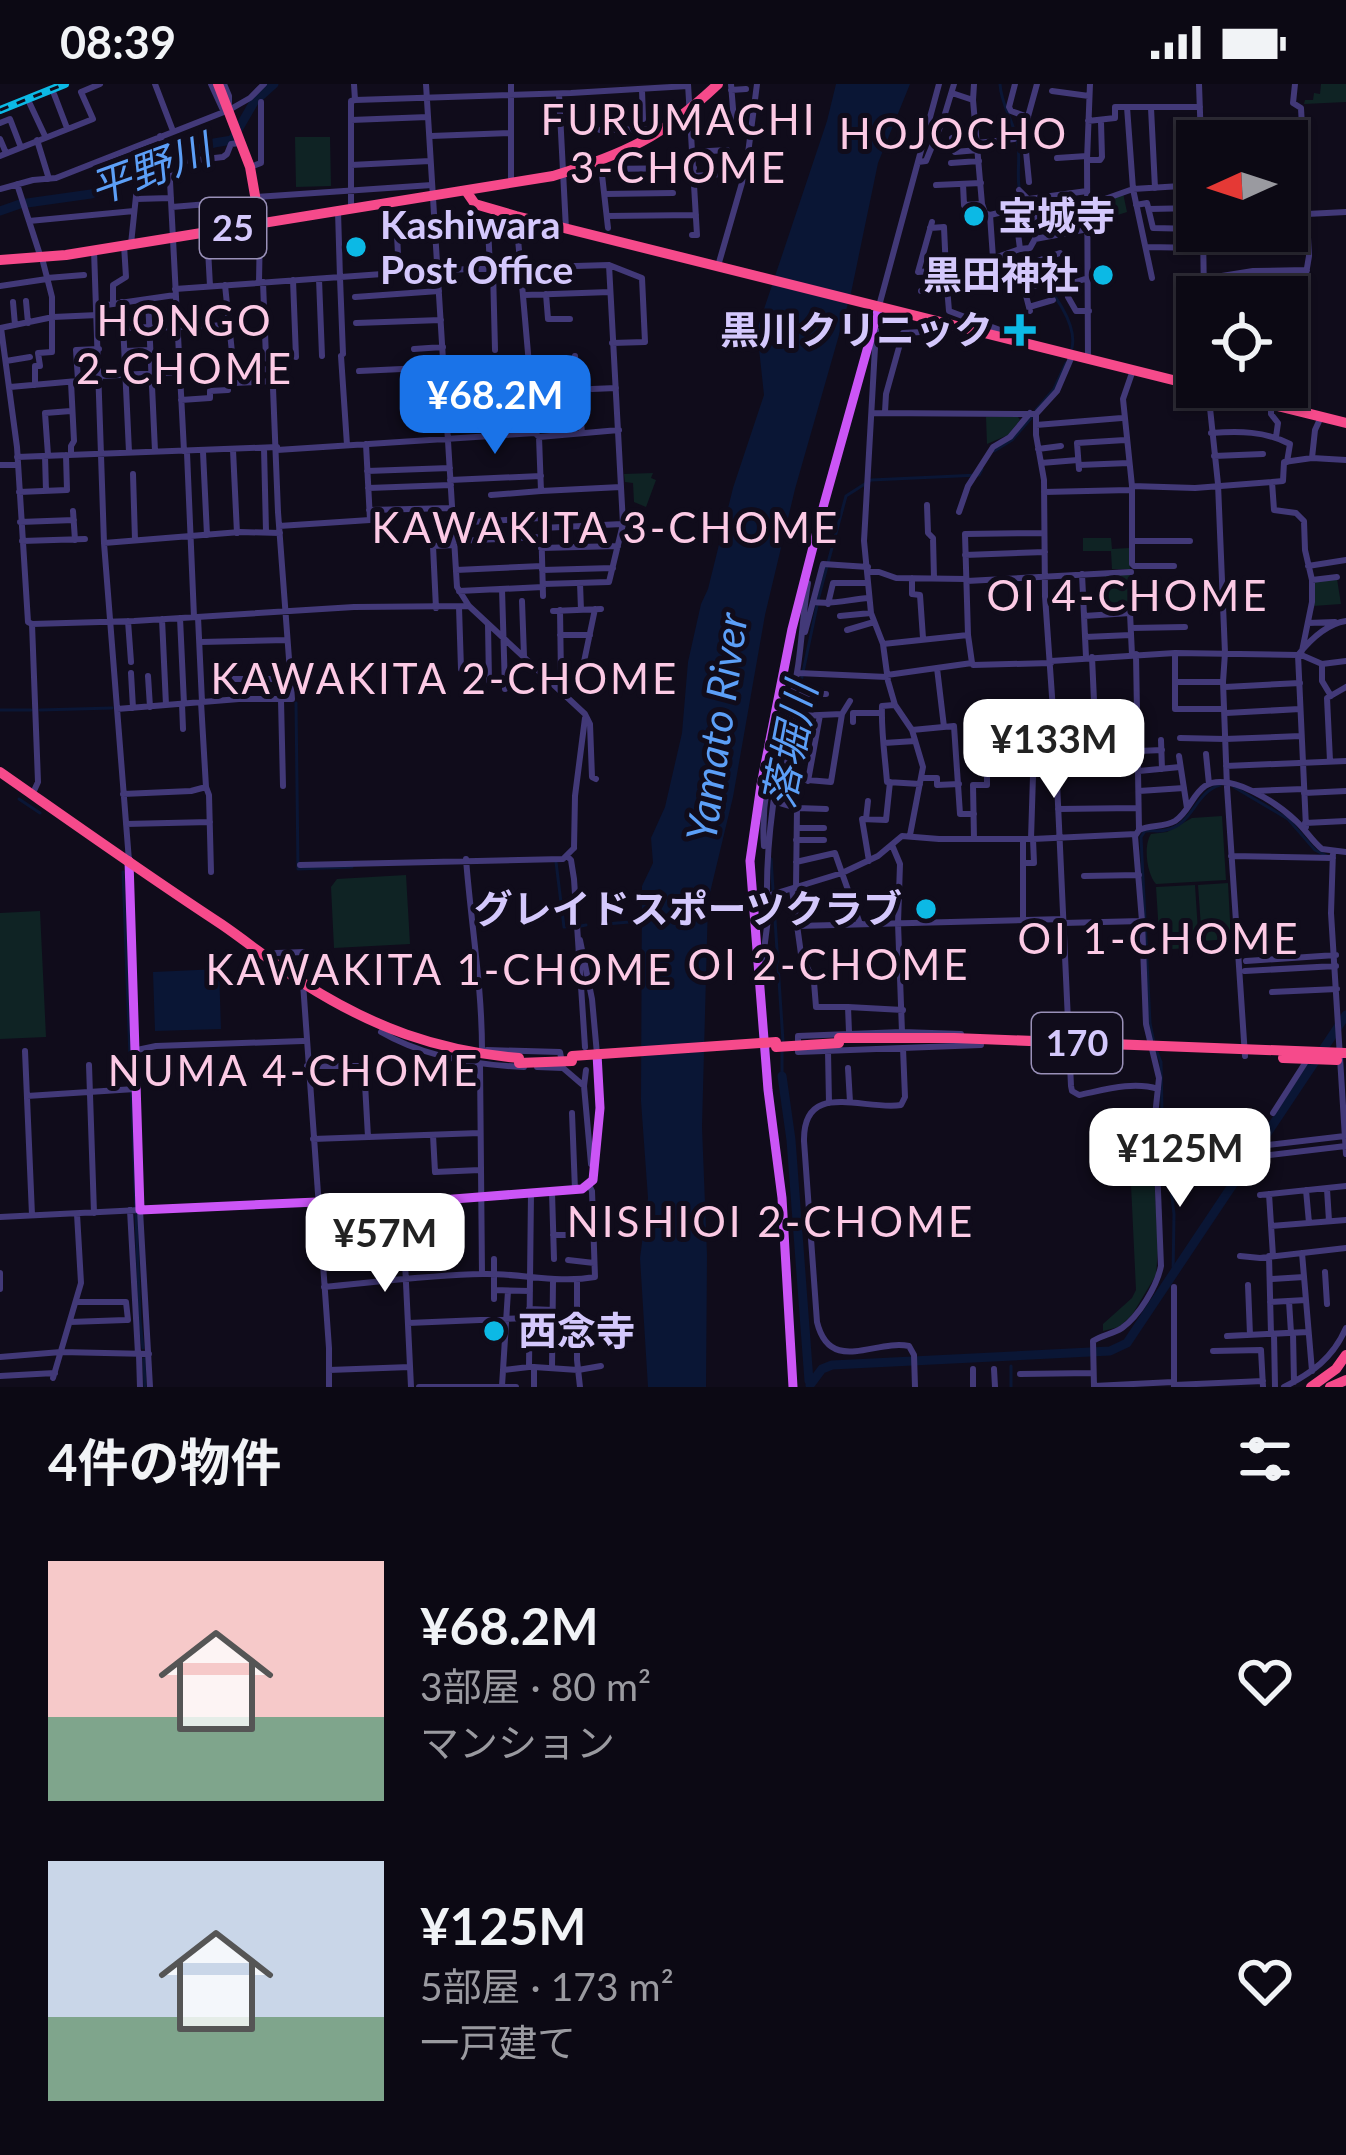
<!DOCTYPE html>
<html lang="ja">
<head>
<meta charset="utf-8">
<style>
  :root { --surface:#0c0914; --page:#15121d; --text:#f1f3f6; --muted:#9a9aa0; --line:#2c2a34; --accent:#1a73e8 }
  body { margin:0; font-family:Lato,"Noto Sans JP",sans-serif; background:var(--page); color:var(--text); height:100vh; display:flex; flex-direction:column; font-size:45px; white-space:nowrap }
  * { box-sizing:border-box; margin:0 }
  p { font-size:39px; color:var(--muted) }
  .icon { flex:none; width:66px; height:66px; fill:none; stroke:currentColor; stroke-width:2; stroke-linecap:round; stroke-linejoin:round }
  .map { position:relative; height:1303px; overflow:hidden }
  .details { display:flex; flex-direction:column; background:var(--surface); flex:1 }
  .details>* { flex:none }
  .needle { width:78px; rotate:267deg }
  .controls { position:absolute; left:1176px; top:36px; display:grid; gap:24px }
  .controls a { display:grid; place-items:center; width:132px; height:132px; border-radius:0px; background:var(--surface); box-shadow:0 3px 9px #0004,0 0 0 3px var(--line); font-size:60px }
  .price { position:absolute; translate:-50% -102px; padding:0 27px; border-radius:24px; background:#fff; color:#222; font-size:39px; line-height:78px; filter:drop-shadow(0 3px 6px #0008) }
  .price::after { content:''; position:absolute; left:50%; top:72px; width:36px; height:27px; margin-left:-18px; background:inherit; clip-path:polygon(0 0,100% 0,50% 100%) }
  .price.selected { background:var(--accent); color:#fff }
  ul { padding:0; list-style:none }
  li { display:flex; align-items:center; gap:36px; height:300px; padding:0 48px }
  li span { display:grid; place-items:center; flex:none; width:336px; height:240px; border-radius:0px; color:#555 }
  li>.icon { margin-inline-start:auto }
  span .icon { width:144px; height:144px; fill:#fffc; stroke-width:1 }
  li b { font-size:51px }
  h2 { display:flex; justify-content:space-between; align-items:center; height:144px; padding:0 48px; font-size:51px }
  .status { display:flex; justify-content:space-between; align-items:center; height:84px; padding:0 60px; background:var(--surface); direction:ltr }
  .status svg { height:33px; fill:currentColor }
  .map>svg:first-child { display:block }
  .green { fill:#0f2324 }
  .water { fill:#0a1635 }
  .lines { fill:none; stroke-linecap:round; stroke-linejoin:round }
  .stream { stroke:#0a1635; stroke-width:3 }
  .river { stroke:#0a1635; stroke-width:9 }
  .minor { stroke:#423978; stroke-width:6 }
  .major { stroke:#cb55f6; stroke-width:9 }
  .highway { stroke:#f64a8b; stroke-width:10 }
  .rail-casing { stroke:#0cb9e5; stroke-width:8 }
  .rail { stroke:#100c1b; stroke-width:3; stroke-dasharray:9; stroke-linecap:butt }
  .highway-bridge { stroke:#f64a8b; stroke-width:10 }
  .poi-dot { fill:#0cb9e5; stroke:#100c1b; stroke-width:4.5 }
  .labels { text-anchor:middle; stroke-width:10; stroke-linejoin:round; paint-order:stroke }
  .shield { fill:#100c1b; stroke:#9990b8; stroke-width:3 }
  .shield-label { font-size:36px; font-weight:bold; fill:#d4c8fc }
  .poi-label { font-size:39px; font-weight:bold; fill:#d4c8fc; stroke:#100c1b; text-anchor:start }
  .neighbourhood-label { font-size:42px; letter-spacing:3px; fill:#fccae5; stroke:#100c1b }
  .water-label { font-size:42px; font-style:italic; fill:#5c9ff7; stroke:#100c1b }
</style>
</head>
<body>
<div class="status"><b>08:39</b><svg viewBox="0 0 49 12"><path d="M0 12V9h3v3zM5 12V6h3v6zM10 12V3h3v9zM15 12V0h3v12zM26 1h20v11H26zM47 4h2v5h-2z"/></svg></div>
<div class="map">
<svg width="1346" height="1303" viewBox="0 0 1346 1303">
  <rect width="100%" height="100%" fill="#100c1b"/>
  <path class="green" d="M1321,0H1346V18L1304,20L1305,16H1313L1314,9L1320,10Z
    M295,53H330L331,102L296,103Z
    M1123,109L1127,128L1090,140V123Z
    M986,333H1018L1020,336L1008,351L987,360Z
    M653,389L651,394L656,396L646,423L634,418L633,399L625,398L624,390Z
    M1083,454H1111L1112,465L1129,464L1130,485H1112L1111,467H1083Z
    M1105,489H1130L1131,527L1106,528Z
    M1337,495L1341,520L1313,522L1314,497Z
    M1222,732L1226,796L1156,800C1147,790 1143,762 1151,750L1167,748L1192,734Z
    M406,791L410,860L334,864L331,803L337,795Z
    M1228,799L1231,855L1202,857L1198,801Z
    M1195,801L1199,863L1160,866L1156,803Z
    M40,827L46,953L0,955V829Z
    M1148,1049L1152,1053L1158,1165L1156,1191L1132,1231L1119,1243L1103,1247V1240L1132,1214L1136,1206L1129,1058L1131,1053Z"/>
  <path class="water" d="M836,0H910L878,79L851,209L795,405L765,531L733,713L708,817L702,1043L707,1171L706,1303H648L640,1174L648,1114L641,1017L642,802L653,779L651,754L665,723L682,649L688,578L701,520L708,505L733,404L764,311L757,246L827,37Z
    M219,885L221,945L155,947L153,888Z"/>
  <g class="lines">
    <path class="stream" d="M1000,0C1001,22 1015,39 1018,61C1020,75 1017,89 1019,103
      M1032,183C1049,204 1078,237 1072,264
      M1036,326L1054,305L1066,279
      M994,367L1012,356L1031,334
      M798,612L819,512L846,412L871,396L979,391L982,385
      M296,619L298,785L352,783
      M0,626H31
      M40,626L112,624
      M1234,703L1288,735L1315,766L1327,772
      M777,711L785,674
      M19,715L40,729
      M771,775L783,957
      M556,778L564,843L572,842
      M123,788L140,1237L143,1264
      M606,840L641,837
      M581,842L586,841
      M1154,959L1150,939L1141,753L1145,747C1152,746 1159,748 1166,746C1193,741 1195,708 1220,701
      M1157,968L1161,978L1162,1028L1174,1130L1173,1192
      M782,992V966
      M144,1275L145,1303
      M1011,1282V1303"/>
    <path class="river" d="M163,79L214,59L232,56L254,18L274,0
      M0,127L20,120L91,110L142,89
      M782,992L791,1056L809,1297
      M810,1301L822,1285L832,1281L1110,1267L1127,1259L1346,931"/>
    <path class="minor" d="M155,0L173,47
      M211,0L222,24
      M224,0L229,12V22
      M426,0L457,503L469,522L585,630L590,640L592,693L596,695
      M511,0V99
      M688,0L697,151H692
      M731,0L734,37
      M1015,0L1009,23L1011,27L1028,33
      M1199,0L1201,57
      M1295,0L1293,19L1301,24L1309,172L1305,196L1306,267
      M642,6L643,35
      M731,6L746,5
      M1052,7L1089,12
      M952,9L973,16L982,120L985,129L990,131L993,174
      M54,10L67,44
      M559,10L566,145
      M355,16L571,9L688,2
      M973,16L974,0
      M30,20L45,52
      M1127,23L1133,105L1152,194
      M1151,24L1155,104
      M351,36L428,33
      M1088,37L1115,34V23H1200
      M0,39L10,35L20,61
      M600,46L656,45
      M160,52L169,78L184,367
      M431,52L511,49
      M952,54L974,45
      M0,55L6,69
      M37,56L49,95
      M977,59L1014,55
      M692,68L727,66
      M955,68L978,66
      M0,72L93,35L81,8L100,0
      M1057,74L1087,72
      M1087,76H1100L1102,73L1101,38
      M918,78L926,77L944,33L954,0
      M951,79L979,77
      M169,80L183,75L189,77L223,73L227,70L231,60L240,59
      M351,81L430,77
      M601,82L608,144
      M250,83L261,79V18
      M602,85L694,84
      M694,92L722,90
      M1029,98L1024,47L1037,0
      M17,100L40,171
      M963,100L964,121L982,120
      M936,101L981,99
      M0,105L33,96L56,94L229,26L250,14L264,0
      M605,110L673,109
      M256,113L432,101
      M136,115L171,114
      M1029,115L1087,107
      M1088,121L1133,105L1197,101
      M1136,121L1147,119L1153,144L1197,145
      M351,122V17L355,16L354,0
      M1287,122H1306
      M172,123L257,116
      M1149,125L1197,124
      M338,127L340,194
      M1307,130L1346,128
      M990,131L1015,125L1020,165
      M516,132L535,349
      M607,132L696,131
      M29,137L134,127
      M932,138L918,188L946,186
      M488,143L490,184
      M930,144L944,143L946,187
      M207,147L210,202
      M1203,147L1204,213
      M397,151L399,189
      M1035,155L1088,145
      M131,160L138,93L169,79
      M1146,163L1203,164
      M94,166L104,459L129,777
      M1026,167V181L1022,196L1030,227
      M609,181L642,194L645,258L612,259
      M1026,181L1060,169
      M718,182L746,85L757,0
      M493,186L495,266
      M1053,188L1060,203L1088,194
      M47,194L84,191
      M340,194L343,270
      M319,195L322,272
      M1203,195L1253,187L1307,186
      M293,196L296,273
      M259,198L260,142
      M225,201L233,278
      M0,202L47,195
      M1024,204L1037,201
      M175,205L438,186L609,181L623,440L609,498L543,500
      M921,207H947
      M546,210L548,235H570
      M525,211L610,208
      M355,213L439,207
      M1068,213L1076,227H1089
      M148,215L155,367
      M26,217L28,239
      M13,218L15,241
      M122,218L129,368
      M113,220V201L126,193L124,161
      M879,222L939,0
      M1029,223L1053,216
      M356,239L441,236
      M177,243L230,241
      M0,244L53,233L98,231L106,221L175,211
      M1,244L17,363L28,538L32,540L38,698L33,709
      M124,244L149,243
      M149,244L176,243
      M876,246L864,457L871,529L883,560L888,597L895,621L912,646L923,683L910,751
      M1005,252L1000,246L949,227L946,191L1020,165L1030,164L1035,155L1036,123L1019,106
      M414,265L443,263
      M125,267L150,266
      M1287,267H1293L1287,298
      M341,272L347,361
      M575,272L582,349
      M1072,272L1057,307L1036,330V351L1044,396L1045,512L1055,655L1071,1002L1072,1007L1079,1011C1104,1006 1133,997 1158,1005
      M1088,274L1087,76L1090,0
      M6,277L30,273
      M243,286L272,285
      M1133,286L1123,315L1132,402V480L1134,482H1174
      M359,287L530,279
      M531,288L575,284
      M100,292L180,288
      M78,296L76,266L99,265
      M234,299L273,297
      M35,301V282H40L38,269L52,268V213L42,174
      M10,303L100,295
      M592,305L616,304
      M1208,305L1218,400L1225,569L1223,598L1227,703L1245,972
      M533,313L577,310
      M181,316L210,314V307L228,306
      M1271,320V330L1278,339L1276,353
      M1282,323L1285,303
      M446,327L532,321
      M885,328L886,310L903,249L921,248
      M873,329L1036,330
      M534,335L580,332
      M1036,341L1122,334
      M1211,349C1239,347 1265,347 1290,360L1287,378
      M539,353L541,407L621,403
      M264,364L266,447
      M1038,365L1061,362
      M233,366L237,449
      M277,366L535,349L539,353L619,346
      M203,368L207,451
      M187,369L194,533
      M48,371L45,329L71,327
      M71,371V362L74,357L71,298
      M45,372L46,407
      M1214,372L1263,370
      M17,373L277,363
      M1312,374L1346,376
      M1041,379L1078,376
      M0,381H18
      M1079,381L1129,379
      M1079,385L1077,359L1125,356
      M367,387L450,384
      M133,390L135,456
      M450,396L541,392
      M1272,398L1283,397L1284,378L1312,374L1315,346L1321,333
      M1132,402L1195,404L1272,398L1274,426L1296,429L1304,437L1305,466L1312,496V518L1302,567
      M368,404L451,401
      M19,408L67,406L66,371
      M1044,408L1130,406
      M491,411L541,407
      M927,421L928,449L933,454L934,494
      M369,426L452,424
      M73,427L75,456
      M959,428L968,402L993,363L1010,353L1030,329
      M20,438L74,436
      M453,439L541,434L543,512
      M279,442L370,436L366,360
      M542,444L622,440
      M22,457L85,455
      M454,457L542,453
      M1132,457H1190
      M104,459L240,448L280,449
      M541,464L618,462
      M965,471L1045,468
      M1308,482L1346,476
      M456,486L542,482
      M542,486L613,484
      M869,488H879L896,494L966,495
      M1082,490L1086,573
      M912,494V510L920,511L923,554
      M1312,496L1337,493
      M967,497L1131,488
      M580,499L581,526
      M502,505L505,605
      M459,507L543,503
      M522,517L524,572
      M814,518C834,521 850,515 869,514
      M828,520L833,499H867
      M459,523L461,585
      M436,524L433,462L454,461
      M560,526L561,593
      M553,527L601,525
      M840,532L871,529
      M1084,532L1130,529L1132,571
      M198,533L202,618
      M180,534L184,620
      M162,535L166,621
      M128,537L131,578
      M1308,539L1335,538
      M32,540L134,537L354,523L469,522
      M488,541L489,597
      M1131,544L1185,543
      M847,546L874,538
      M805,548L823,480L868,483
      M560,551H590
      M1085,553L1131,551
      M200,558L287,556
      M883,560L968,551
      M1175,569V625H1223
      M1299,570L1322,580L1346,577
      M1092,573L1094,617
      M1051,577L1175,569L1298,571
      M972,579L968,551L965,450L1044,449
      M1322,580V597L1331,612
      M937,584L944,643
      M131,589L133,624
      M798,589L887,593
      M887,591L972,579L973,581L1051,579
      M148,592L150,623
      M561,593L581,592L595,525
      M229,595H290
      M1175,598H1223
      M1225,603L1300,599
      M281,616L283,702
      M791,616C802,576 801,540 808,499
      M799,616L801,610H826
      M201,618L206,703L209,711L211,788
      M182,620L183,645
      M894,621L882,622C881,648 885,672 887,698L920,700
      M117,625L239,615H292L278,428L272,279L266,274L263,198
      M1226,629L1300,625
      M797,632L842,630
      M853,638V629H882
      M912,646L954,642L960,730H974
      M1180,654L1225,655L1301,652
      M1055,655L1097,654L1104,647
      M1161,656L1162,685
      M884,659L915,657
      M1139,667L1162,666
      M1206,670L1209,700
      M1179,672L1187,724
      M1056,677H1139
      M1330,677L1327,614L1346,603
      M1226,682L1346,677
      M1139,687L1180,683
      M785,694L831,698L842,630L850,617
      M922,694H937V701L959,700
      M808,697L820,631
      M1139,707L1184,704
      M1254,707L1304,705
      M1304,709L1346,707
      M123,710L191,707L206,703
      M780,719L798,616L791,615C779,681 766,745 767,812L842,789L860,840
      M780,719L797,724L796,804
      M797,724L826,725
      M1058,725L1137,724
      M866,735L868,717
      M1305,739L1346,737
      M126,740L210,738
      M1306,743L1298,571C1310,556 1326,540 1346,537
      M797,744H824
      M1139,746C1151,740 1163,744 1175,737C1189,728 1192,711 1205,702C1230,687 1278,720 1296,737C1306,746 1312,757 1322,765L1346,768
      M974,755L973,701H987V690
      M1031,755L1034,660H1055
      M796,756H824
      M1023,756V836
      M892,761L900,780L898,839L902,948
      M764,762C761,720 769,686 782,646
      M574,764L575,712L585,634
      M1333,767L1331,829L1346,1070
      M567,772L571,776L574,795L585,963
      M1231,772L1333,774
      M466,775C471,840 482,902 482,966
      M869,777L862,735L886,736L890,698
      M796,778L835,769L842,789L878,772L902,752L939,755H1033L1136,750
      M1026,779H1034L1033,755
      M300,781L563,775L574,764
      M1084,792L1139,791
      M792,805L801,870L814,898L816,923H848L849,948
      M1063,839L1142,837
      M797,842L1063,835
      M580,856L592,915L597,970
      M268,874L276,869L305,868
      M1246,877L1336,871
      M762,881L768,835L767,811
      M1245,887L1336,882
      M303,899L329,1264V1303
      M1272,908L1337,905
      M848,923L903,926
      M381,948C424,973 474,981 524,983
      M961,950L902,948L798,952V968L981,961
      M903,964L905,1013L901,1021C864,1027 803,995 804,1057L817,1238C830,1291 875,1255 909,1262L914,1271L915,1303
      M137,966L156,962L303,957
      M487,966L560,968L563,984L584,1002
      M25,967L32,1131
      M828,967L829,1019
      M480,980L482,1190
      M89,981L94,1129
      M307,982H364L368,1053
      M537,983L563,984
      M848,984L850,1018
      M586,986L584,1002L591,1080
      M27,1012L135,1005
      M572,1029L575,1106
      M1273,1029L1307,976
      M433,1051L435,1088L480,1086
      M313,1055L480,1049
      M1268,1061L1345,1052
      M1261,1072L1346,1062
      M1327,1105L1329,1137
      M1306,1106L1309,1139
      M552,1108L554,1175
      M531,1109L529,1283H534V1303
      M1269,1110L1273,1172
      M1260,1111L1346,1102
      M402,1116L411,1303
      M130,1126L138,1270
      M0,1133L140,1126L150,1303
      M1271,1142L1346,1136
      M553,1151H569L573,1154
      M1302,1169L1312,1287
      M1240,1172L1260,1174L1346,1164
      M1269,1172L1271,1250
      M568,1176L594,1179
      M1325,1188L1327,1220
      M0,1189V1205
      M1272,1195L1304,1193
      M577,1196V1276L580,1303
      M1248,1201L1250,1251
      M324,1203C377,1198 430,1191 483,1190C521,1189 557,1200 595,1193L592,1107L589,1101
      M494,1206L530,1207
      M494,1215V1175
      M1289,1217L1291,1249
      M76,1218H126L128,1236
      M1270,1218L1306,1216
      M529,1225L553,1226
      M70,1238L126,1236
      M408,1239L529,1234
      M1293,1249L1294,1298
      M1274,1250L1275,1303
      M1227,1252L1308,1248
      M1213,1267L1261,1266L1263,1303
      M139,1271L140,1303
      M0,1273L61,1268L149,1270
      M534,1283L578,1286L601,1282
      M552,1284L553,1197
      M973,1285V1303
      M994,1285L995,1303
      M329,1286L410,1283
      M504,1286L529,1283
      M1020,1290L1093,1289
      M0,1292L55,1289
      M53,1294L81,1199L77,1130
      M1174,1301L1263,1297
      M502,1302L508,1207
      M1094,1302L1173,1298
      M419,1303H516
      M1094,1303L1093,1257C1102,1251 1113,1250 1122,1244C1139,1232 1157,1202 1161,1182L1155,1032L1159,994L1146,940L1142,837L1135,752L1139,746L1136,570
      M1174,1303V1203
      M1284,1303C1312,1289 1333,1274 1346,1244"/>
    <path class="major" d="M129,777L140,1126L362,1116H441L582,1105L593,1096L600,1024L597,970
      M793,1303L782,1114L768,1006L750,777L761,701L792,545L824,420L879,223"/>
    <path class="highway" d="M218,0L250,83L260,140
      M466,107L475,120L516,132L1197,302
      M0,176L66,171L553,92C625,70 662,53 718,0
      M1202,303L1346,339
      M0,688C73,739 146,791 221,840C249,859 275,881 303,899C372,943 437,967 519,974
      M839,954H954L1346,969
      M572,972L776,958
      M1283,974L1337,976
      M1311,1303L1336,1285L1346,1271
      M1330,1303L1346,1296"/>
    <g class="rail-casing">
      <path id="rail" d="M0,26L65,0"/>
    </g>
    <use href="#rail" class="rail"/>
    <path class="highway-bridge" d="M776,963L839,959
      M519,979L572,977"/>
  </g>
  <g class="poi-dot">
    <circle cx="974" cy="132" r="12"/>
    <circle cx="356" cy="163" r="12"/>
    <circle cx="1103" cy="191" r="12"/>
    <path d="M1014 228h12v12h12v12h-12v12h-12v-12h-12v-12h12z"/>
    <circle cx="926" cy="825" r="12"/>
    <circle cx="494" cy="1247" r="12"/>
  </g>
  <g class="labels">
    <g class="shield">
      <rect x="200" y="114" width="66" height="60" rx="9"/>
      <rect x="1032" y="929" width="90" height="60" rx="9"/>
    </g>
    <g class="shield-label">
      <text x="233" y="157">25</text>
      <text x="1077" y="972">170</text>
    </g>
    <g class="poi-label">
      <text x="998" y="146">宝城寺</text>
      <text x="380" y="155">Kashiwara<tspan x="380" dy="45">Post Office</tspan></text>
      <text x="1079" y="205" text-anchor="end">黒田神社</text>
      <text x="993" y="260" text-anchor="end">黒川クリニック</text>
      <text x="902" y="839" text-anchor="end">グレイドスポーツクラブ</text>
      <text x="518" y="1261">西念寺</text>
    </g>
    <g class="neighbourhood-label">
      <text x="679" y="51">FURUMACHI<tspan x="679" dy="48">3-CHOME</tspan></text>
      <text x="954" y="65">HOJOCHO</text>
      <text x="185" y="252">HONGO<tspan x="185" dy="48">2-CHOME</tspan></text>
      <text x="606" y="459">KAWAKITA 3-CHOME</text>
      <text x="1128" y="527">OI 4-CHOME</text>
      <text x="445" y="610">KAWAKITA 2-CHOME</text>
      <text x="1159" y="870">OI 1-CHOME</text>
      <text x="829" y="896">OI 2-CHOME</text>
      <text x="440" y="901">KAWAKITA 1-CHOME</text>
      <text x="294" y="1002">NUMA 4-CHOME</text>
      <text x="771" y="1153">NISHIOI 2-CHOME</text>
    </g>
    <g class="water-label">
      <text transform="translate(150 85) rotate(-20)" y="15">平野川</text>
      <text transform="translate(717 643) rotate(-82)" y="15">Yamato River</text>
      <text transform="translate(790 661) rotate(-79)" y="15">落堀川</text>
    </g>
  </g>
</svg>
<div class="controls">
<a><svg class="needle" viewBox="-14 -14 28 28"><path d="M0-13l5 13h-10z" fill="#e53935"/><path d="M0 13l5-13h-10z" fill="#9a9aa0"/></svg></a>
<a><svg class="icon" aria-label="locate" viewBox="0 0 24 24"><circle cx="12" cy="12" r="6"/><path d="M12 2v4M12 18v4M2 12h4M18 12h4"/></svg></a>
</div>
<b class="price selected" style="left:495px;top:373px">¥68.2M</b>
<b class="price" style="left:1054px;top:717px">¥133M</b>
<b class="price" style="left:1180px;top:1126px">¥125M</b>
<b class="price" style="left:385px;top:1211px">¥57M</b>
</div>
<section class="details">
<h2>4件の物件<svg class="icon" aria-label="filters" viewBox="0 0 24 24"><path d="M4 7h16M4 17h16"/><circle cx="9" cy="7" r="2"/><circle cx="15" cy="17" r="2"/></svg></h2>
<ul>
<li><span style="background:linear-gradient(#f6c9c9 65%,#7fa58c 0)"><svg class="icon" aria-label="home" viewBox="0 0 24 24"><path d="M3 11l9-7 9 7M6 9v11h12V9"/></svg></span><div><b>¥68.2M</b><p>3部屋 · 80 m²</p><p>マンション</p></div><svg class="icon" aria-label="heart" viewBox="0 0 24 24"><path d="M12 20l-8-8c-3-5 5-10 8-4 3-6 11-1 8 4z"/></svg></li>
<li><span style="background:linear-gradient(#c9d6e8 65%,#7fa58c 0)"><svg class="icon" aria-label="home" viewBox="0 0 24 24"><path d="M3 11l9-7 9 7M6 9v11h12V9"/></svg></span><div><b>¥125M</b><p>5部屋 · 173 m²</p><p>一戸建て</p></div><svg class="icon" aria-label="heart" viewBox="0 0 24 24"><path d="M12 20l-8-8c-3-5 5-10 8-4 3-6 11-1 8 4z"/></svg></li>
</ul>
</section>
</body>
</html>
